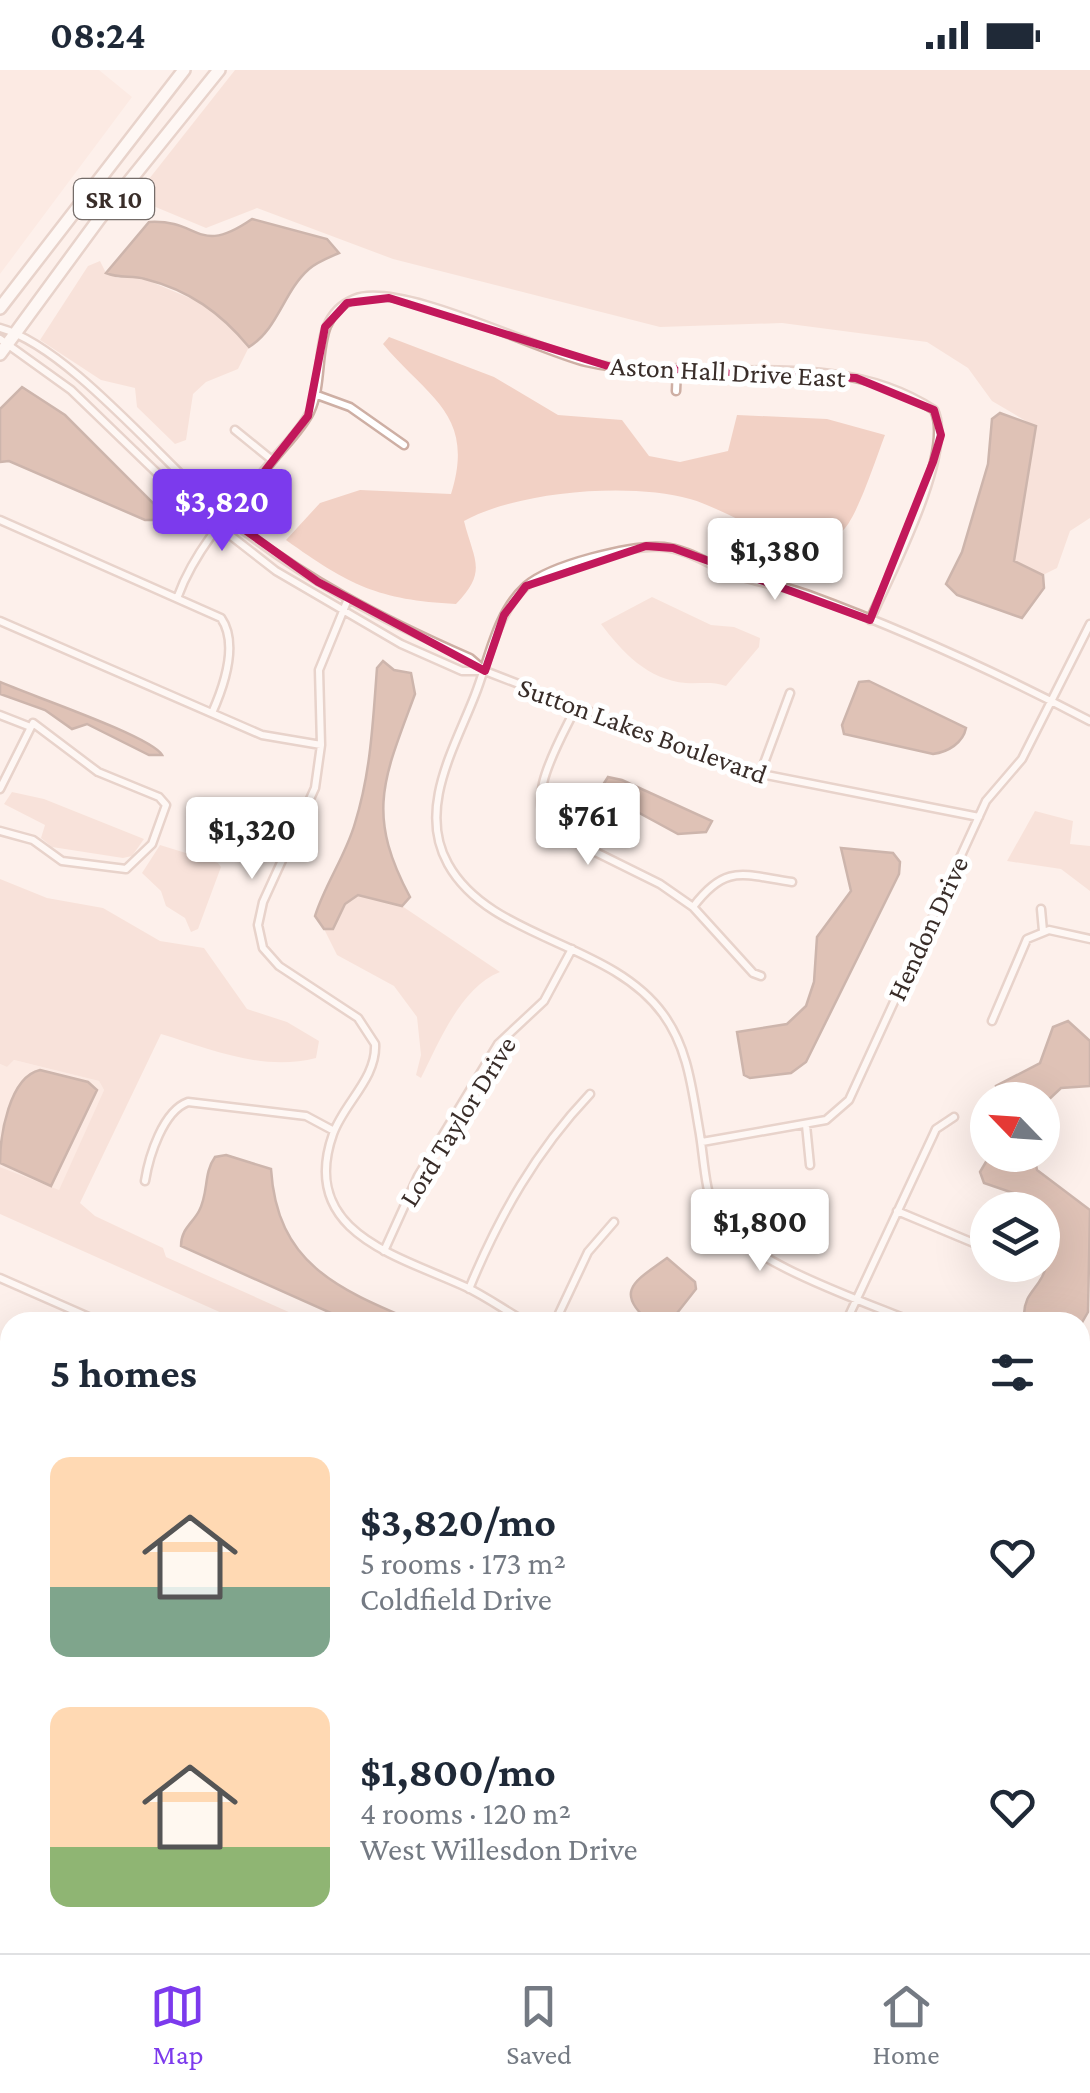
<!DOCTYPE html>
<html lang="en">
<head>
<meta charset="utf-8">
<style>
  :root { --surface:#fff; --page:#f2f2f3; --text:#1f2937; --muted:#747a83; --line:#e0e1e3; --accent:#7c3aed }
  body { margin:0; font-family:"Crimson Pro",serif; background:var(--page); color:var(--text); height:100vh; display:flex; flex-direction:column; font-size:38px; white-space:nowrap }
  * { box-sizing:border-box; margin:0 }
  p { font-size:32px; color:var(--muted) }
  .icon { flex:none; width:55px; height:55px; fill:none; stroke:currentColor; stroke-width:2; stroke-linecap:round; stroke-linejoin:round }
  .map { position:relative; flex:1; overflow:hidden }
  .drawer { position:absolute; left:0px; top:1242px; width:1090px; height:642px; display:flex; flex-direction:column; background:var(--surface); border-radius:30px 30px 0 0; box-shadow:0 10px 40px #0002 }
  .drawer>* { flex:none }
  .needle { width:65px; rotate:295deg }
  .buttons { position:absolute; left:970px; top:1012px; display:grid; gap:20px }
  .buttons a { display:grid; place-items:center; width:90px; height:90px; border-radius:50%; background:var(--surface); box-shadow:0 10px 40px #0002; font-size:50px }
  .price { position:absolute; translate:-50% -85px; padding:0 22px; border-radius:10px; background:#fff; color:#222; font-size:32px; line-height:65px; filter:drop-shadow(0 2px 5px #0008) }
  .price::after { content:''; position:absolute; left:50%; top:60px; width:30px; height:22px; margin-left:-15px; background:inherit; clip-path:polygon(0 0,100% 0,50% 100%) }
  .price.active { background:var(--accent); color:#fff }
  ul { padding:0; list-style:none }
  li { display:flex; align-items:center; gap:30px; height:250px; padding:0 50px }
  li span { display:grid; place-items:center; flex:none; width:280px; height:200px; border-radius:20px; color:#555 }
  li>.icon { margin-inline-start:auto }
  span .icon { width:120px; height:120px; fill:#fffc; stroke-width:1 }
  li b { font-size:42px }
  h2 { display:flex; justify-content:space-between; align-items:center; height:120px; padding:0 50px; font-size:42px }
  .status { display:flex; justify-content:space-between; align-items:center; height:70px; padding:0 50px; background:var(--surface); direction:ltr }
  .status svg { height:28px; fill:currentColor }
  .tab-bar { display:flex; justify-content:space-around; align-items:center; height:140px; border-top:2px solid var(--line); background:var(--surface); font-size:28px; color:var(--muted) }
  .tab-bar a { display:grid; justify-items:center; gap:5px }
  .tab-bar .active { color:var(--accent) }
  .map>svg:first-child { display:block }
  .built { fill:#fbe3da }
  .green { fill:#f2d1c5 }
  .water { fill:#ba8977; stroke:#936d60; stroke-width:2.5 }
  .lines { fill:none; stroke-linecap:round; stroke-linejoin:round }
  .minor-casing { stroke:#ceafa4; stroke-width:11 }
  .trunk-casing { stroke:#ceafa4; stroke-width:16 }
  .minor { stroke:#fff; stroke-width:6 }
  .trunk { stroke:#fff; stroke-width:11 }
  .marked { fill:none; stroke:#c2185b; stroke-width:8; stroke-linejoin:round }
  .labels { text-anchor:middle; stroke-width:10; stroke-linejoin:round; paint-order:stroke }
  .shield { fill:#fff; stroke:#746c69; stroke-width:2.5 }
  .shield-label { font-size:25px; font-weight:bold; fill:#392d29 }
  .street-label { font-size:28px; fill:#392d29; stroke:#fff }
</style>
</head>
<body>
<div class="status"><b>08:24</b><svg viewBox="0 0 49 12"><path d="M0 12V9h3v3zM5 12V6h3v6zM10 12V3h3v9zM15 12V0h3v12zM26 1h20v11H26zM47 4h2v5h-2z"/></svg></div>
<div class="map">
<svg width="1090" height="1883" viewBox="0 0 1090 1883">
  <rect width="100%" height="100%" fill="#fdf0eb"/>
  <path class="built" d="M0,0H99L132,27L0,204Z
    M14,990L99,1011L104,1020L59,1121L0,1097V994L7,997Z"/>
  <path class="green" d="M235,0H1090V448L1070,461L1057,498L1043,505L1014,491L1036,357L992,331L968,298L927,272L782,253L660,257L393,189L257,138L206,158L134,128Z
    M100,191L106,203L118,208H142L216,239L249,277L238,299L206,312L193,324L186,370L175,374L137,337L135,318L101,310L40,270L88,196Z
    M389,267L494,307L558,345L622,350L649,386L680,392L728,381L737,345L827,349L885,365C877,385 856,452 841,462C795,492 734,441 690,429C630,412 518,421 464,451C474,491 488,501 456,534C378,530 349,515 286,470L320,433L360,420L451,424C476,344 428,328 383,274Z
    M652,527L711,555L734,557L760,568L759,577L726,616C711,611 701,614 686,613C648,610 622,582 601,554Z
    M12,722L44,729L144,769L132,786L123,788L52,777L41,768L45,755L4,734Z
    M1035,741L1073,751L1070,774L1090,776V821L1061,799L1007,791Z
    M160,775L218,793L221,797L198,859L191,862L185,848L166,836L161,821L142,803Z
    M0,809L47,828L103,838L160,871L204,878L247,939L287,952L319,971L316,988C263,1002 211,979 161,964L80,1133L95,1146L163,1178L166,1187L311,1252H242L0,1144V1097L59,1120L104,1020L99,1011L14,990L7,997L0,994Z
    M358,825L402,836L500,902C461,917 439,972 421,1008L416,1005L421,985L417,947L394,916L337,885L324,859L334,858L345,834Z"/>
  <path class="water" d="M252,149L327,169L339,183C330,187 317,192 309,199C283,222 279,258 249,277C221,243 189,220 145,209C131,205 120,209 106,203L149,152C201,149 197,187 252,149Z
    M22,317L65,345L153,433L159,440L156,450H145L9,391L0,392V339Z
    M1000,343L1036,356L1014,491L1043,505L1044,518L1022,548L957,525L946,514L962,482L988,394L992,349Z
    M383,591L394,600L411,603L415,624C384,708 365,743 410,827L402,836L358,825L345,834L333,859H324L315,846C325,814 346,785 355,753C371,702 373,650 377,598Z
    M869,611L966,658C963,673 948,682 933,684L844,664L842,655L859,612Z
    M0,612C29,625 151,666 162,685H149L87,654L72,659L45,640L0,624Z
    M608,707L622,710L712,751L706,762L678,764L599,721Z
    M841,778L893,783L900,792L899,804L806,992L791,1003L750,1008L744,1005L737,962L787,954L806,936L814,912L817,867L851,821Z
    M1068,951L1090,971V1016L1061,1018L1043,1035L1042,1030H1000L996,1016L1040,993L1053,957Z
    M40,1000L88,1012L97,1020L51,1116L0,1093C0,1066 9,1007 40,1000Z
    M226,1085L271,1099C277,1194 338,1219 416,1252H351L181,1176C181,1159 192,1154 199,1141C209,1122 203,1104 215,1087Z
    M990,1085H1034L1037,1100L1090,1140L1088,1242L1080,1256V1252H1040L1024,1244C1025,1225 1034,1222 1042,1207C1051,1189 1052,1167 1050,1148L1025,1127L984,1113L980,1102Z
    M667,1188L695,1212L696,1219L670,1252H650C612,1221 637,1210 667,1188Z"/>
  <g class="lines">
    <g class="minor-casing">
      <path id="minor" d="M0,258C70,277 167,398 227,447C300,507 383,550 470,588L485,601L741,700L979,747
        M0,269L71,320L185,430L276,501L401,574L462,601H484
        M676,321L677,298
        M317,325L350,337L404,375
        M235,360L272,390
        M0,450L221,548C239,574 224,616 212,643
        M178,526C196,476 239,431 273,390C285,375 301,360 310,342C328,304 308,248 354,229C398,210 537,280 586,292C700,319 829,271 934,340C955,382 889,507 870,550
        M348,529L319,600L321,675L315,718L263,832L258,855L263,878L279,896L358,948L375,974C377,1008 344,1033 333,1064C298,1163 399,1186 466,1217C487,1227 506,1241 526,1252
        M0,551L262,665L321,675
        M576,637C561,670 519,734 555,762L660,814L693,837L753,903L761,906
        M0,645L28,656
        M760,704L790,623
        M0,719L33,653L98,702L159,727L166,735L152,774L126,799L62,791L33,770L0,761
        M693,837C726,793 743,805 792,812
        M1041,839L1043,861
        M992,951L1027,869L1049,860L1090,869
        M806,1055L810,1095
        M702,1072L826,1050L849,1030L986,731L1022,689L1090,554
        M145,1111C149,1086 163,1041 188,1032L306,1046L334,1061
        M897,1141L988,1179
        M384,1181L418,1106L498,974L544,931L572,879
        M0,1208L100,1252
        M469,1219C499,1146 536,1081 590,1024
        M555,1252L588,1182L614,1152
        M846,1252L936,1059L954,1047
        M913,1252C863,1231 743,1191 717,1146C704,1122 704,1085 699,1059C692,1019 688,978 663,944C610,871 490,870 448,794C417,739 455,677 475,625C489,590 496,543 526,516C550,495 632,474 664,477C691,480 714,498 739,506C763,513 787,517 809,525C904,560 1000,604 1090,651
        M1080,1330L1090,1334
        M0,1407L10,1427
        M1080,1411L1090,1391
        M0,1445L8,1462
        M0,1481L10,1460
        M0,1498L10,1502
        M0,1511L10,1515
        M0,1642L10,1619
        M1080,1687L1090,1692
        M1080,1790L1090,1768
        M428,1875L437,1883
        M452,1875L463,1883
        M1060,1875L1076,1883
        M0,1876L10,1854
        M106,1883L110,1875
        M214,1883L217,1875
        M324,1883L327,1875
        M540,1883L543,1875
        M644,1883L648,1875
        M756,1883L757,1875
        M848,1883L852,1875
        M943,1883L947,1875
        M1039,1883L1042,1875"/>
    </g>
    <g class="trunk-casing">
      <path id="trunk" d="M0,238L184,0
        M0,284L99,149L219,0"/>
    </g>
    <use href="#minor" class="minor"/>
    <use href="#trunk" class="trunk"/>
  </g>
  <path d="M0 0H1090V1883H0ZM389,228L608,296L856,308L934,340L941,365L933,392L870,550L673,478L646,476L526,516L504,545L485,601L318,512L228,448L308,346L325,257L347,233Z" fill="#fdf0eb" fill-opacity=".55" fill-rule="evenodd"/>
  <path class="marked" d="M389,228L608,296L856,308L934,340L941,365L933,392L870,550L673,478L646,476L526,516L504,545L485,601L318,512L228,448L308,346L325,257L347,233Z"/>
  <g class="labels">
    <rect class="shield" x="74" y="109" width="80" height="40" rx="8"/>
    <g class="shield-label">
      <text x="114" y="138">SR 10</text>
    </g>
    <g class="street-label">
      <text transform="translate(728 301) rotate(3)" y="10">Aston Hall Drive East</text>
      <text transform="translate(643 660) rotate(20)" y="10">Sutton Lakes Boulevard</text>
      <text transform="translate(927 858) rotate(-65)" y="10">Hendon Drive</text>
      <text transform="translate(457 1051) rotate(-58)" y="10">Lord Taylor Drive</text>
    </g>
  </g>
</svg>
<div class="buttons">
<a><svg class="needle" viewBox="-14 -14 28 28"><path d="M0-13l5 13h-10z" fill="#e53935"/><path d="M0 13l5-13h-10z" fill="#747a83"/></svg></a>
<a><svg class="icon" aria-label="layers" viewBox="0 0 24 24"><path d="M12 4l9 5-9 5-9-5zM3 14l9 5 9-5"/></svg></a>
</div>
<b class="price active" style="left:222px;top:484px">$3,820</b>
<b class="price" style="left:775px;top:533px">$1,380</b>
<b class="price" style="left:588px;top:798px">$761</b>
<b class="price" style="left:252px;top:812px">$1,320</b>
<b class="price" style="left:760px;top:1204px">$1,800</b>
<section class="drawer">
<h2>5 homes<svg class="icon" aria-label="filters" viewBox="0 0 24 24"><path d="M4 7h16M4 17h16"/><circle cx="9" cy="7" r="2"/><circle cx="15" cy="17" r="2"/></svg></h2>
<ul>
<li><span style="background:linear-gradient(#ffd9b3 65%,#7fa58c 0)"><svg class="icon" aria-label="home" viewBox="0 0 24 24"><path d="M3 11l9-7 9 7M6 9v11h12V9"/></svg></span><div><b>$3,820/mo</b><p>5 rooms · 173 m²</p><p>Coldfield Drive</p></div><svg class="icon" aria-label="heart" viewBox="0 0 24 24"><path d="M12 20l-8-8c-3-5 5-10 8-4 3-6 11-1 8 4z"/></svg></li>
<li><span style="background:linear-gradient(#ffd9b3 70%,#8fb573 0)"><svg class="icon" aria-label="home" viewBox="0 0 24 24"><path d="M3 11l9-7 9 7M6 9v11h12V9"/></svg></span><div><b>$1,800/mo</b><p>4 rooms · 120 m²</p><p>West Willesdon Drive</p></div><svg class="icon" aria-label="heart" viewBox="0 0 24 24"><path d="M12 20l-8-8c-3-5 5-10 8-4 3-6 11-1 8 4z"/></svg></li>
</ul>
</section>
</div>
<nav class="tab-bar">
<a class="active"><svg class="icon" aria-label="map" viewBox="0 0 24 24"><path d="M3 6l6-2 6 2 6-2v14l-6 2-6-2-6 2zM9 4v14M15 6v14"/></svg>Map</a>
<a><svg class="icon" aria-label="saved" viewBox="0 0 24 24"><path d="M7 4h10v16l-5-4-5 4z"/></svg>Saved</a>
<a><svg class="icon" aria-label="home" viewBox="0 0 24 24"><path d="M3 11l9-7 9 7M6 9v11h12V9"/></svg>Home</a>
</nav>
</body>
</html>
